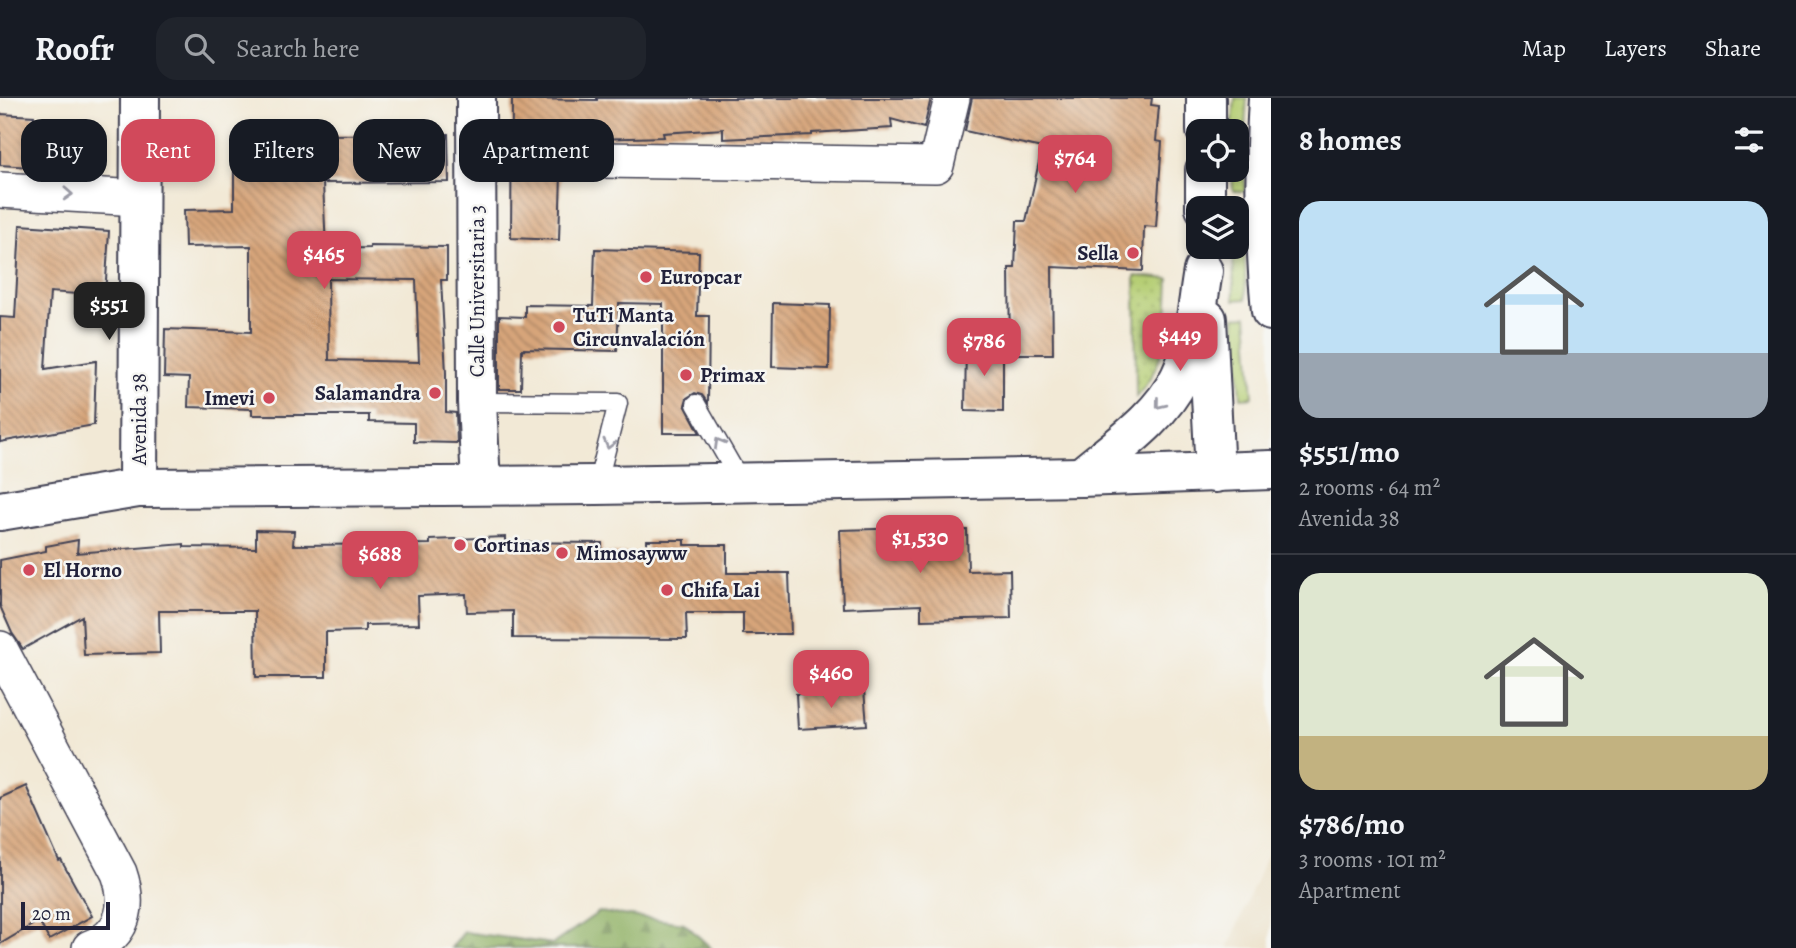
<!DOCTYPE html>
<html lang="en">
<head>
<meta charset="utf-8">
<style>
  :root { --surface:#171b24; --page:#20242c; --text:#f1f3f6; --muted:#9ea1a6; --line:#363941; --accent:#d1495b }
  body { margin:0; font-family:Alegreya,serif; background:var(--page); color:var(--text); height:100vh; display:flex; flex-direction:column; font-size:26px; white-space:nowrap }
  * { box-sizing:border-box; margin:0 }
  p { font-size:23px; color:var(--muted) }
  .icon { flex:none; width:38px; height:38px; fill:none; stroke:currentColor; stroke-width:2; stroke-linecap:round; stroke-linejoin:round }
  .map { position:relative; flex:1; overflow:hidden }
  .drawer { display:flex; flex-direction:column; background:var(--surface); width:525px }
  .drawer>* { flex:none }
  .hud { position:absolute; left:21px; top:21px; width:665px; height:63px; display:flex; gap:14px }
  .tools { position:absolute; left:1186px; top:21px; display:grid; gap:14px }
  .tools a { display:grid; place-items:center; width:63px; height:63px; border-radius:14px; background:var(--surface); box-shadow:0 4px 10px #0003; font-size:35px }
  .scale { position:absolute; left:21px; bottom:18px; width:89px; box-sizing:border-box; padding-left:7px; border:4px solid #22223b; border-top:0; font-size:19px; line-height:24px; white-space:nowrap; color:#22223b; -webkit-text-stroke:5px #f6f6f2; paint-order:stroke }
  .price { position:absolute; translate:-50% -60px; padding:0 16px; border-radius:14px; background:var(--accent); color:#fff; font-size:23px; line-height:46px; filter:drop-shadow(0 2px 4px #0008) }
  .price::after { content:''; position:absolute; left:50%; top:42px; width:21px; height:16px; margin-left:-10px; background:inherit; clip-path:polygon(0 0,100% 0,50% 100%) }
  .price.selected { background:#222; color:#fff }
  ul { padding:0; list-style:none }
  li { display:grid; align-content:center; gap:14px; height:371px; padding:0 28px }
  li+li { border-top:2px solid var(--line) }
  li span { display:grid; place-items:center; height:217px; border-radius:21px; color:#555 }
  li>.icon { margin-inline-start:auto }
  span .icon { width:126px; height:126px; fill:#fffc; stroke-width:1 }
  li b { font-size:30px }
  h2 { display:flex; justify-content:space-between; align-items:center; height:84px; padding:0 28px; font-size:30px }
  .tag { padding:0 24px; border-radius:21px; background:var(--surface); box-shadow:0 4px 10px #0003; font-size:24px; line-height:63px }
  .tag.selected { background:var(--accent); color:#fff }
  header { display:flex; align-items:center; gap:42px; box-sizing:border-box; height:98px; padding:0 35px; background:var(--surface); border-bottom:2px solid var(--line) }
  header strong { font-size:33px }
  nav { display:flex; gap:38px; margin-inline-start:auto; font-size:24px }
  .search { width:490px; height:63px; background:var(--page); display:flex; align-items:center; gap:18px; box-sizing:border-box; padding:0 24px; border-radius:21px; color:var(--muted); font-size:26px }
  main { display:flex; flex:1; min-height:0 }
  .map>svg:first-child { display:block }
  .built { fill:#e8d9ba }
  .grass { fill:#b5ce73; stroke:#6c7857; stroke-width:2 }
  .forest { fill:url(#forest-firs); stroke:#596a50; stroke-width:2 }
  .garden { fill:url(#garden-dots); stroke:#6c7857; stroke-width:2 }
  .building { fill:url(#building-back-hatch); fill-rule:evenodd }
  .lines { fill:none; stroke-linecap:round; stroke-linejoin:round }
  .lane-casing { stroke:#414052; stroke-width:21 }
  .street-casing { stroke:#414052; stroke-width:38 }
  .secondary-casing { stroke:#414052; stroke-width:42 }
  .primary-casing { stroke:#414052; stroke-width:42 }
  .lane { stroke:#fff; stroke-width:18 }
  .street { stroke:#fff; stroke-width:35 }
  .secondary { stroke:#fff; stroke-width:38 }
  .primary { stroke:#fff; stroke-width:38 }
  .oneway { stroke:#9c9ca7 }
  .poi-dot { fill:#d1495b; stroke:#f6f6f2; stroke-width:2.5 }
  .labels { text-anchor:middle; stroke-width:5; stroke-linejoin:round; paint-order:stroke }
  .poi-label { font-size:21px; font-weight:bold; fill:#22223b; stroke:#f6f6f2; text-anchor:start }
  .street-label { font-size:21px; fill:#22223b; stroke:#f6f6f2 }
</style>
</head>
<body>
<header>
<strong>Roofr</strong>
<div class="search"><svg class="icon" aria-label="search" viewBox="0 0 24 24"><circle cx="10" cy="10" r="6"/><path d="M15 15l6 6"/></svg>Search here</div>
<nav><a>Map</a><a>Layers</a><a>Share</a></nav>
</header>
<main>
<div class="map">
<svg width="1271" height="850" viewBox="0 0 1271 850">
  <defs>
    <pattern id="forest-firs" width="22" height="20" patternUnits="userSpaceOnUse" patternTransform="scale(1.75)"><rect width="22" height="20" fill="#90b165"/><path d="M5 1l3.5 6h-7zM16 11l3.5 6h-7z" fill="#759054"/></pattern>
    <pattern id="garden-dots" width="8" height="8" patternUnits="userSpaceOnUse" patternTransform="scale(1.75)"><rect width="8" height="8" fill="#b5ce73"/><path d="M2 2h.1M6 6h.1" fill="none" stroke="#9bb164" stroke-width="1.8" stroke-linecap="round"/></pattern>
    <pattern id="building-back-hatch" width="6" height="6" patternUnits="userSpaceOnUse" patternTransform="scale(1.75)"><rect width="6" height="6" fill="#d7a57a"/><path d="M-1 5l2 2M0 0l6 6M5-1l2 2" fill="none" stroke="#ae8665"/></pattern>
  </defs>
  <rect width="100%" height="100%" fill="#f6f6f2"/>
  <filter id="ink" filterUnits="userSpaceOnUse"><feTurbulence type="fractalNoise" baseFrequency=".0143" numOctaves="2"/><feDisplacementMap in="SourceGraphic" scale="14" xChannelSelector="R" yChannelSelector="G"/><feConvolveMatrix kernelMatrix="1 2 1 2 8 2 1 2 1" color-interpolation-filters="sRGB"/></filter>
  <filter id="wash" filterUnits="userSpaceOnUse"><feTurbulence type="fractalNoise" baseFrequency=".00686" numOctaves="4" result="noise"/><feDisplacementMap in="SourceGraphic" scale="28" xChannelSelector="R" yChannelSelector="G"/><feGaussianBlur stdDeviation="1.57" result="paint"/><feColorMatrix in="noise" values="0 0 0 0 0 0 0 0 0 0 0 0 0 0 0 0 0 1.4 0 .05"/><feComposite in="paint" operator="in"/></filter>
  <g filter="url(#wash)">
    <rect width="100%" height="100%" fill="#f2e9d6"/>
    <path class="built" d="M1271,747V850H1228Z"/>
    <path class="grass" d="M1235,0H1247L1244,46L1245,94L1233,93L1232,72H1237V33H1232Z
      M1231,109H1243L1246,201L1234,202L1233,149H1237V110Z
      M1247,218L1253,299L1241,300L1235,219Z"/>
    <path class="forest" d="M599,814L684,825L711,850H451L464,834L553,846Z"/>
    <path class="garden" d="M1135,178L1169,181C1167,226 1168,264 1136,299Z"/>
    <g id="blocks">
      <path class="building" d="M597,0H931L924,30L891,21L892,30L812,35V37L723,41V31L663,35L664,39L562,42L559,142L511,140L512,1L597,2Z
        M972,0H1152L1151,7L1159,8L1156,43L1162,44L1156,129L1144,128L1143,173L1052,169L1053,256H1010L1009,170H1015L1017,123H1026L1042,50L965,33Z
        M0,16L34,18L31,69L0,67Z
        M322,27V37L448,36L449,84L323,85L326,151L370,150V148L447,149V182H441L446,275V314L456,315L457,345L414,344V325L369,324V317H252V311L188,309L189,280L164,279L165,231L251,234V148L185,149L184,112L234,111V44H277L276,28ZM328,181L416,182L419,264L329,262Z
        M20,127L109,133L105,198L50,194L45,271L96,263L94,327L0,344V219L15,220Z
        M595,151L699,154L697,218H709L708,305L702,297L695,295L687,300L685,307L700,335H663V206L619,205L617,253L522,251L521,291H499V218L525,219V207L593,208Z
        M773,205L830,207L829,271L772,269Z
        M966,246L1003,247V314L965,313Z
        M913,430V433L967,432L968,473L1010,472L1011,520L921,522V507L843,510L840,432Z
        M256,432L294,433L293,447L430,446V442L505,439V444L602,445V455L647,456V442H685V447H727V475H789L791,536H743V515H686L687,541L513,540V513L467,514L466,496L418,498L419,526L365,527V533L326,534V579H256L255,513H159L160,555L84,557L82,518L23,551L12,535L0,508V462L46,453V448L78,442L77,455L184,446V449L256,450Z
        M864,592L867,627L798,631L796,596Z
        M26,688L59,763L61,762L92,818L49,842L39,823L0,846V700Z"/>
    </g>
  </g>
  <g filter="url(#ink)">
    <use href="#blocks" fill-opacity="0" stroke="#414052" stroke-width="2"/>
    <g class="lines">
      <g class="lane-casing">
        <path id="lane" d="M477,304L618,305L597,387
          M696,306L741,384"/>
      </g>
      <g class="street-casing">
        <path id="street" d="M602,62L936,67L952,0
          M0,92L139,100
          M0,551L119,775C130,807 125,837 90,850"/>
      </g>
      <g class="secondary-casing">
        <path id="secondary" d="M476,0L477,304L481,387
          M1268,0C1264,72 1264,141 1271,213
          M1206,33V0
          M1205,110V72
          M1207,221L1215,375
          M1081,379C1115,350 1160,321 1180,279C1195,248 1197,207 1203,173
          M138,390L140,0"/>
      </g>
      <g class="primary-casing">
        <path id="primary" d="M0,413L138,390L597,387L1081,379L1271,372"/>
      </g>
      <use href="#lane" class="lane"/>
      <use href="#street" class="street"/>
      <use href="#secondary" class="secondary"/>
      <use href="#primary" class="primary"/>
    </g>
    <defs><path id="oneway-chevron" d="M-2-3.5L2.5 0L-2 3.5" fill="none" stroke-width="1.6" stroke-linecap="round" stroke-linejoin="round" transform="scale(1.75)"/></defs>
    <g class="oneway">
      <use href="#oneway-chevron" transform="translate(68 96) rotate(3)"/>
      <use href="#oneway-chevron" transform="translate(1160 306) rotate(129)"/>
      <use href="#oneway-chevron" transform="translate(719 345) rotate(-120)"/>
      <use href="#oneway-chevron" transform="translate(609 346) rotate(104)"/>
    </g>
  </g>
  <g class="poi-dot">
    <circle cx="1133" cy="155" r="7"/>
    <circle cx="646" cy="179" r="7"/>
    <circle cx="559" cy="229" r="7"/>
    <circle cx="686" cy="277" r="7"/>
    <circle cx="435" cy="295" r="7"/>
    <circle cx="269" cy="300" r="7"/>
    <circle cx="460" cy="447" r="7"/>
    <circle cx="562" cy="455" r="7"/>
    <circle cx="29" cy="472" r="7"/>
    <circle cx="667" cy="492" r="7"/>
  </g>
  <g class="labels">
    <g class="poi-label">
      <text x="1119" y="162" text-anchor="end">Sella</text>
      <text x="660" y="186">Europcar</text>
      <text x="573" y="224">TuTi Manta<tspan x="573" dy="24">Circunvalación</tspan></text>
      <text x="700" y="284">Primax</text>
      <text x="421" y="302" text-anchor="end">Salamandra</text>
      <text x="255" y="307" text-anchor="end">Imevi</text>
      <text x="474" y="454">Cortinas</text>
      <text x="576" y="462">Mimosayww</text>
      <text x="43" y="479">El Horno</text>
      <text x="681" y="499">Chifa Lai</text>
    </g>
    <g class="street-label">
      <text transform="translate(477 193) rotate(-90)" y="7">Calle Universitaria 3</text>
      <text transform="translate(139 321) rotate(-90)" y="7">Avenida 38</text>
    </g>
  </g>
</svg>
<div class="tools">
<a><svg class="icon" aria-label="locate" viewBox="0 0 24 24"><circle cx="12" cy="12" r="6"/><path d="M12 2v4M12 18v4M2 12h4M18 12h4"/></svg></a>
<a><svg class="icon" aria-label="layers" viewBox="0 0 24 24"><path d="M12 4l9 5-9 5-9-5zM3 14l9 5 9-5"/></svg></a>
</div>
<div class="scale">20 m</div>
<b class="price" style="left:1075px;top:97px">$764</b>
<b class="price" style="left:324px;top:193px">$465</b>
<b class="price selected" style="left:109px;top:244px">$551</b>
<b class="price" style="left:1180px;top:275px">$449</b>
<b class="price" style="left:984px;top:280px">$786</b>
<b class="price" style="left:920px;top:477px">$1,530</b>
<b class="price" style="left:380px;top:493px">$688</b>
<b class="price" style="left:831px;top:612px">$460</b>
<div class="hud">
<a class="tag">Buy</a>
<a class="tag selected">Rent</a>
<a class="tag">Filters</a>
<a class="tag">New</a>
<a class="tag">Apartment</a>
</div>
</div>
<section class="drawer">
<h2>8 homes<svg class="icon" aria-label="filters" viewBox="0 0 24 24"><path d="M4 7h16M4 17h16"/><circle cx="9" cy="7" r="2"/><circle cx="15" cy="17" r="2"/></svg></h2>
<ul>
<li><span style="background:linear-gradient(#bfe0f5 70%,#9aa5b1 0)"><svg class="icon" aria-label="home" viewBox="0 0 24 24"><path d="M3 11l9-7 9 7M6 9v11h12V9"/></svg></span><div><b>$551/mo</b><p>2 rooms · 64 m²</p><p>Avenida 38</p></div></li>
<li><span style="background:linear-gradient(#dfe7d0 75%,#c2b280 0)"><svg class="icon" aria-label="home" viewBox="0 0 24 24"><path d="M3 11l9-7 9 7M6 9v11h12V9"/></svg></span><div><b>$786/mo</b><p>3 rooms · 101 m²</p><p>Apartment</p></div></li>
</ul>
</section>
</main>
</body>
</html>
